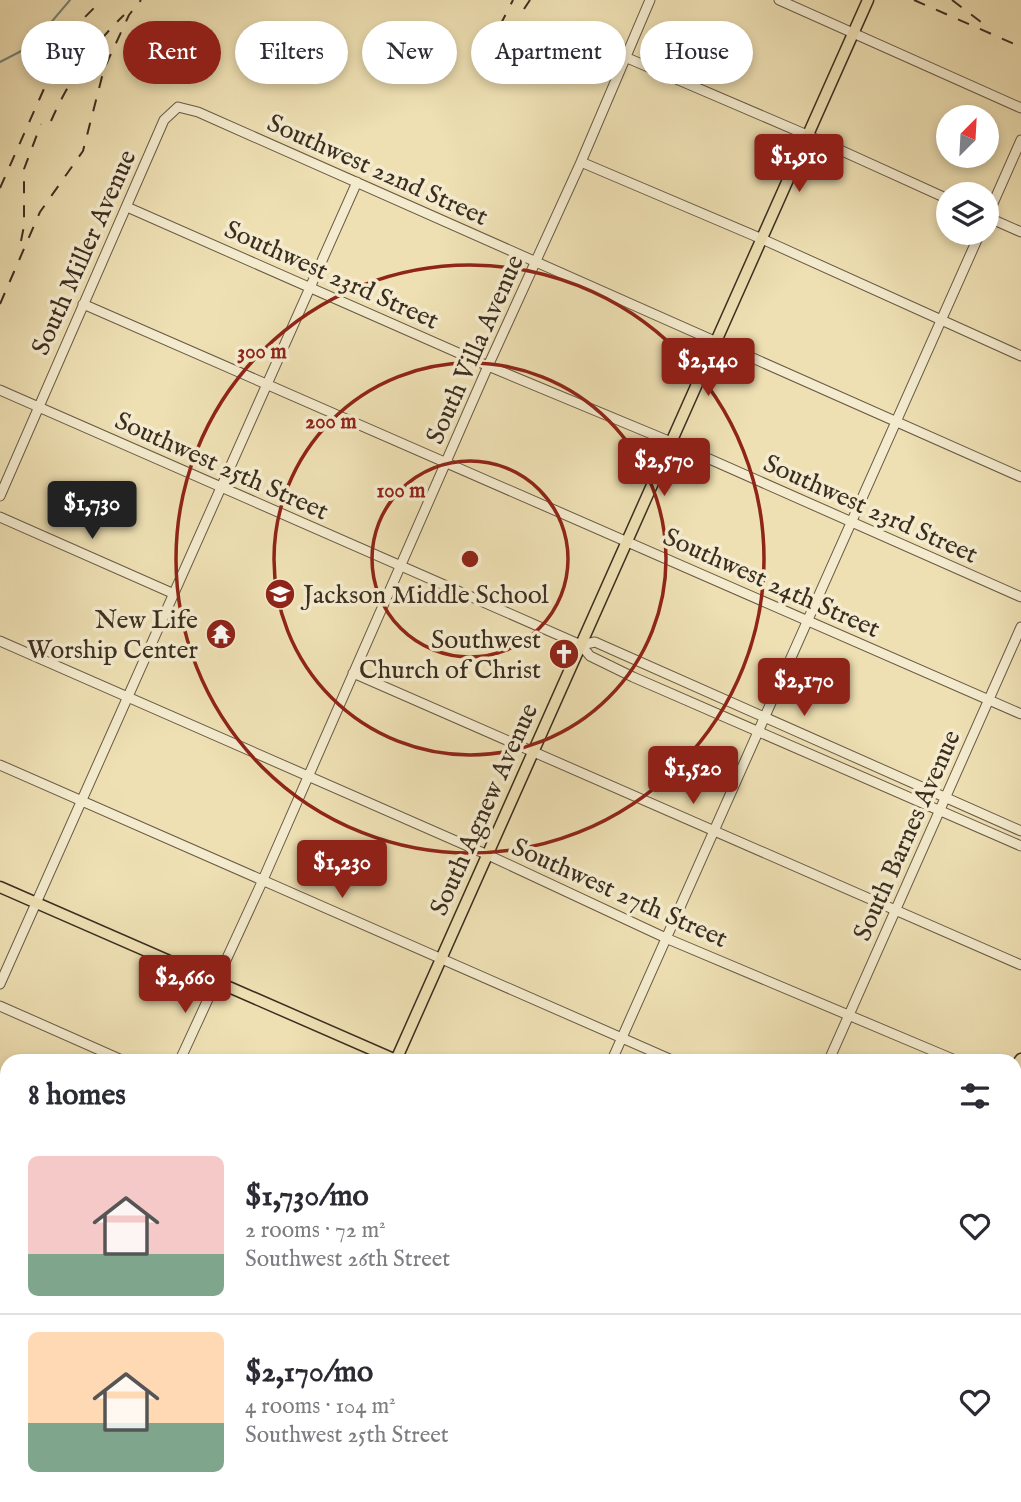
<!DOCTYPE html>
<html lang="en">
<head>
<meta charset="utf-8">
<style>
  :root { --surface:#fff; --page:#f7f7f7; --text:#2b2b33; --muted:#7c7c81; --line:#e1e1e2; --accent:#8f2418 }
  body { margin:0; font-family:"IM FELL English",serif; background:var(--page); color:var(--text); height:100vh; display:flex; flex-direction:column; font-size:26px; white-space:nowrap }
  * { box-sizing:border-box; margin:0 }
  p { font-size:23px; color:var(--muted) }
  .icon { flex:none; width:38px; height:38px; fill:none; stroke:currentColor; stroke-width:2; stroke-linecap:round; stroke-linejoin:round }
  .map { position:relative; flex:1; overflow:hidden }
  .drawer { position:absolute; left:0px; top:1054px; width:1022px; height:450px; display:flex; flex-direction:column; background:var(--surface); border-radius:21px 21px 0 0; box-shadow:0 4px 10px #0003 }
  .drawer>* { flex:none }
  .hud { position:absolute; left:21px; top:21px; width:980px; height:63px; display:flex; gap:14px }
  .needle { width:46px; rotate:24deg }
  .controls { position:absolute; left:936px; top:105px; display:grid; gap:14px }
  .controls a { display:grid; place-items:center; width:63px; height:63px; border-radius:50%; background:var(--surface); box-shadow:0 4px 10px #0003; font-size:35px }
  .price { position:absolute; translate:-50% -60px; padding:0 16px; border-radius:7px; background:var(--accent); color:#fff; font-size:23px; line-height:46px; filter:drop-shadow(0 2px 4px #0008) }
  .price::after { content:''; position:absolute; left:50%; top:42px; width:21px; height:16px; margin-left:-10px; background:inherit; clip-path:polygon(0 0,100% 0,50% 100%) }
  .price.active { background:#222; color:#fff }
  ul { padding:0; list-style:none }
  li { display:flex; align-items:center; gap:21px; height:175px; padding:0 28px }
  li+li { border-top:2px solid var(--line) }
  li span { display:grid; place-items:center; flex:none; width:196px; height:140px; border-radius:10px; color:#555 }
  li>.icon { margin-inline-start:auto }
  span .icon { width:84px; height:84px; fill:#fffc; stroke-width:1 }
  li b { font-size:30px }
  h2 { display:flex; justify-content:space-between; align-items:center; height:84px; padding:0 28px; font-size:30px }
  .tag { padding:0 24px; border-radius:32px; background:var(--surface); box-shadow:0 4px 10px #0003; font-size:24px; line-height:63px }
  .tag.active { background:var(--accent); color:#fff }
  .map>svg:first-child { display:block }
  .green { fill:#bac28b; stroke:#7a7856; stroke-width:2 }
  .lines { fill:none; stroke-linecap:round; stroke-linejoin:round }
  .stream { stroke:#75837a; stroke-width:2 }
  .minor-casing { stroke:#685a46; stroke-width:11 }
  .major-casing { stroke:#3b2e21; stroke-width:13 }
  .minor { stroke:#f4ebce; stroke-width:9 }
  .major { stroke:#eee0b3; stroke-width:10 }
  .rail { stroke:#3b2e21; stroke-width:2; stroke-dasharray:12 12; stroke-linecap:butt }
  .ring { fill:none; stroke:#8f2418; stroke-width:3.5 }
  .labels { text-anchor:middle; stroke-width:7; stroke-linejoin:round; paint-order:stroke }
  .street-label { font-size:26px; fill:#3b2e21; stroke:#f4ebce }
  .poi-label { font-size:26px; fill:#3b2e21; stroke:#f4ebce; text-anchor:end }
  .centre { fill:#8f2418; stroke:#f4ebce; stroke-width:3.5 }
  .ring-label { font-size:21px; text-anchor:middle; font-weight:bold; fill:#8f2418; stroke:#f4ebce; stroke-width:7; stroke-linejoin:round; paint-order:stroke }
</style>
</head>
<body>
<div class="map">
<svg width="1021" height="1502" viewBox="0 0 1021 1502">
  <rect width="100%" height="100%" fill="#eee0b3"/>
  <filter id="stains"><feTurbulence type="fractalNoise" baseFrequency=".00286" numOctaves="4"/><feColorMatrix values="0 0 0 0 .2 0 0 0 0 .09 0 0 0 0 .02 0 0 0 .5 -.17"/></filter>
  <radialGradient id="worn" r=".72"><stop offset=".6" stop-color="#630" stop-opacity="0"/><stop offset="1" stop-color="#630" stop-opacity=".3"/></radialGradient>
  <path class="green" d="M1021,1071V1281L1015,1295V1079Z
    M686,1496H845L843,1502H678Z"/>
  <g class="lines">
    <path class="stream" d="M0,62L31,46L70,0
      M1015,1163L1021,1153"/>
    <g class="minor-casing">
      <path id="minor" d="M779,0L1021,108
        M625,57L807,135L948,199
        M1021,140L987,217L1021,232
        M581,162L762,239L1021,356
        M127,207L488,366L671,442L1021,597
        M83,304L1021,714
        M0,390L581,645L590,656L633,677L1021,846
        M0,496L164,120L178,107L198,112L1021,477
        M0,517L172,593
        M0,641L488,855L668,939L955,1060
        M581,645L595,642L1021,831
        M353,673L1021,965
        M0,765L672,1060
        M0,984L357,182
        M0,1006L122,1060
        M180,1060L262,882L488,366L581,162L650,0
        M612,1060L980,233
        M829,1060L1021,627
        M0,1124L7,1127
        M0,1244L7,1247
        M1015,1308L1021,1295
        M0,1366L7,1369
        M1015,1439L1021,1441
        M0,1477L7,1460
        M197,1496L210,1502
        M435,1496L448,1502
        M663,1496L669,1502
        M910,1496L923,1502
        M418,1502L421,1496
        M672,1502L679,1496"/>
    </g>
    <g class="major-casing">
      <path id="major" d="M0,887L396,1060
        M396,1060L868,0
        M1015,1067L1021,1059
        M1015,1333L1021,1335
        M850,1502L852,1496"/>
    </g>
    <use href="#minor" class="minor"/>
    <use href="#major" class="major"/>
    <path class="rail" d="M914,0L1021,47
      M952,0L981,22
      M524,9L530,0
      M489,47L513,0
      M51,121C69,80 92,46 124,15
      M0,188L63,46L80,22L102,0
      M21,241L24,226V169L41,124
      M0,304L40,212L83,151L104,69L129,15L141,0"/>
  </g>
  <g class="ring">
    <circle cx="470" cy="559" r="98"/>
    <circle cx="470" cy="559" r="196"/>
    <circle cx="470" cy="559" r="294"/>
  </g>
  <defs>
    <g id="school-disc" transform="scale(1.575)"><circle r="9.5" fill="#8f2418" stroke="#f4ebce"/><path d="M0-5L7-2L0 1L-7-2ZM-4 1L0 2.5L4 1V4Q0 6-4 4Z" fill="#fff"/></g>
    <g id="temple-disc" transform="scale(1.575)"><circle r="9.5" fill="#8f2418" stroke="#f4ebce"/><path d="M0-6L5-2H3V0L6.5 2.5H4V6H1.5V3h-3V6H-4V2.5H-6.5L-3 0V-2H-5Z" fill="#fff"/></g>
    <g id="church-disc" transform="scale(1.575)"><circle r="9.5" fill="#8f2418" stroke="#f4ebce"/><path d="M-1.2-6h2.4v3.5h3.3v2.4h-3.3V6h-2.4V-.1h-3.3v-2.4h3.3Z" fill="#fff"/></g>
  </defs>
  <g fill-rule="evenodd">
    <use href="#school-disc" x="280" y="594"/>
    <use href="#temple-disc" x="221" y="634"/>
    <use href="#church-disc" x="564" y="654"/>
  </g>
  <g class="labels">
    <g class="street-label">
      <text transform="translate(378 169) rotate(24)" y="9">Southwest 22nd Street</text>
      <text transform="translate(83 252) rotate(-66)" y="9">South Miller Avenue</text>
      <text transform="translate(332 274) rotate(24)" y="9">Southwest 23rd Street</text>
      <text transform="translate(474 349) rotate(-66)" y="9">South Villa Avenue</text>
      <text transform="translate(222 465) rotate(24)" y="9">Southwest 25th Street</text>
      <text transform="translate(871 508) rotate(24)" y="9">Southwest 23rd Street</text>
      <text transform="translate(772 582) rotate(24)" y="9">Southwest 24th Street</text>
      <text transform="translate(483 809) rotate(-66)" y="9">South Agnew Avenue</text>
      <text transform="translate(906 835) rotate(-66)" y="9">South Barnes Avenue</text>
      <text transform="translate(620 892) rotate(24)" y="9">Southwest 27th Street</text>
    </g>
    <g class="poi-label">
      <text x="303" y="603" text-anchor="start">Jackson Middle School</text>
      <text x="198" y="628">New Life<tspan x="198" dy="30">Worship Center</tspan></text>
      <text x="541" y="648">Southwest<tspan x="541" dy="30">Church of Christ</tspan></text>
    </g>
  </g>
  <circle cx="470" cy="559" r="10" class="centre"/>
  <g class="ring-label">
    <text x="262" y="358">300 m</text>
    <text x="331" y="428">200 m</text>
    <text x="401" y="497">100 m</text>
  </g>
  <rect width="100%" height="100%" filter="url(#stains)"/>
  <rect width="100%" height="100%" fill="url(#worn)"/>
</svg>
<div class="controls">
<a><svg class="needle" viewBox="-14 -14 28 28"><path d="M0-13l5 13h-10z" fill="#e53935"/><path d="M0 13l5-13h-10z" fill="#7c7c81"/></svg></a>
<a><svg class="icon" aria-label="layers" viewBox="0 0 24 24"><path d="M12 4l9 5-9 5-9-5zM3 14l9 5 9-5"/></svg></a>
</div>
<b class="price" style="left:799px;top:194px">$1,910</b>
<b class="price" style="left:708px;top:398px">$2,140</b>
<b class="price" style="left:664px;top:498px">$2,570</b>
<b class="price active" style="left:92px;top:541px">$1,730</b>
<b class="price" style="left:804px;top:718px">$2,170</b>
<b class="price" style="left:693px;top:806px">$1,520</b>
<b class="price" style="left:342px;top:900px">$1,230</b>
<b class="price" style="left:185px;top:1015px">$2,660</b>
<div class="hud">
<a class="tag">Buy</a>
<a class="tag active">Rent</a>
<a class="tag">Filters</a>
<a class="tag">New</a>
<a class="tag">Apartment</a>
<a class="tag">House</a>
</div>
<section class="drawer">
<h2>8 homes<svg class="icon" aria-label="filters" viewBox="0 0 24 24"><path d="M4 7h16M4 17h16"/><circle cx="9" cy="7" r="2"/><circle cx="15" cy="17" r="2"/></svg></h2>
<ul>
<li><span style="background:linear-gradient(#f6c9c9 70%,#7fa58c 0)"><svg class="icon" aria-label="home" viewBox="0 0 24 24"><path d="M3 11l9-7 9 7M6 9v11h12V9"/></svg></span><div><b>$1,730/mo</b><p>2 rooms · 72 m²</p><p>Southwest 26th Street</p></div><svg class="icon" aria-label="heart" viewBox="0 0 24 24"><path d="M12 20l-8-8c-3-5 5-10 8-4 3-6 11-1 8 4z"/></svg></li>
<li><span style="background:linear-gradient(#ffd9b3 65%,#7fa58c 0)"><svg class="icon" aria-label="home" viewBox="0 0 24 24"><path d="M3 11l9-7 9 7M6 9v11h12V9"/></svg></span><div><b>$2,170/mo</b><p>4 rooms · 104 m²</p><p>Southwest 25th Street</p></div><svg class="icon" aria-label="heart" viewBox="0 0 24 24"><path d="M12 20l-8-8c-3-5 5-10 8-4 3-6 11-1 8 4z"/></svg></li>
</ul>
</section>
</div>
</body>
</html>
